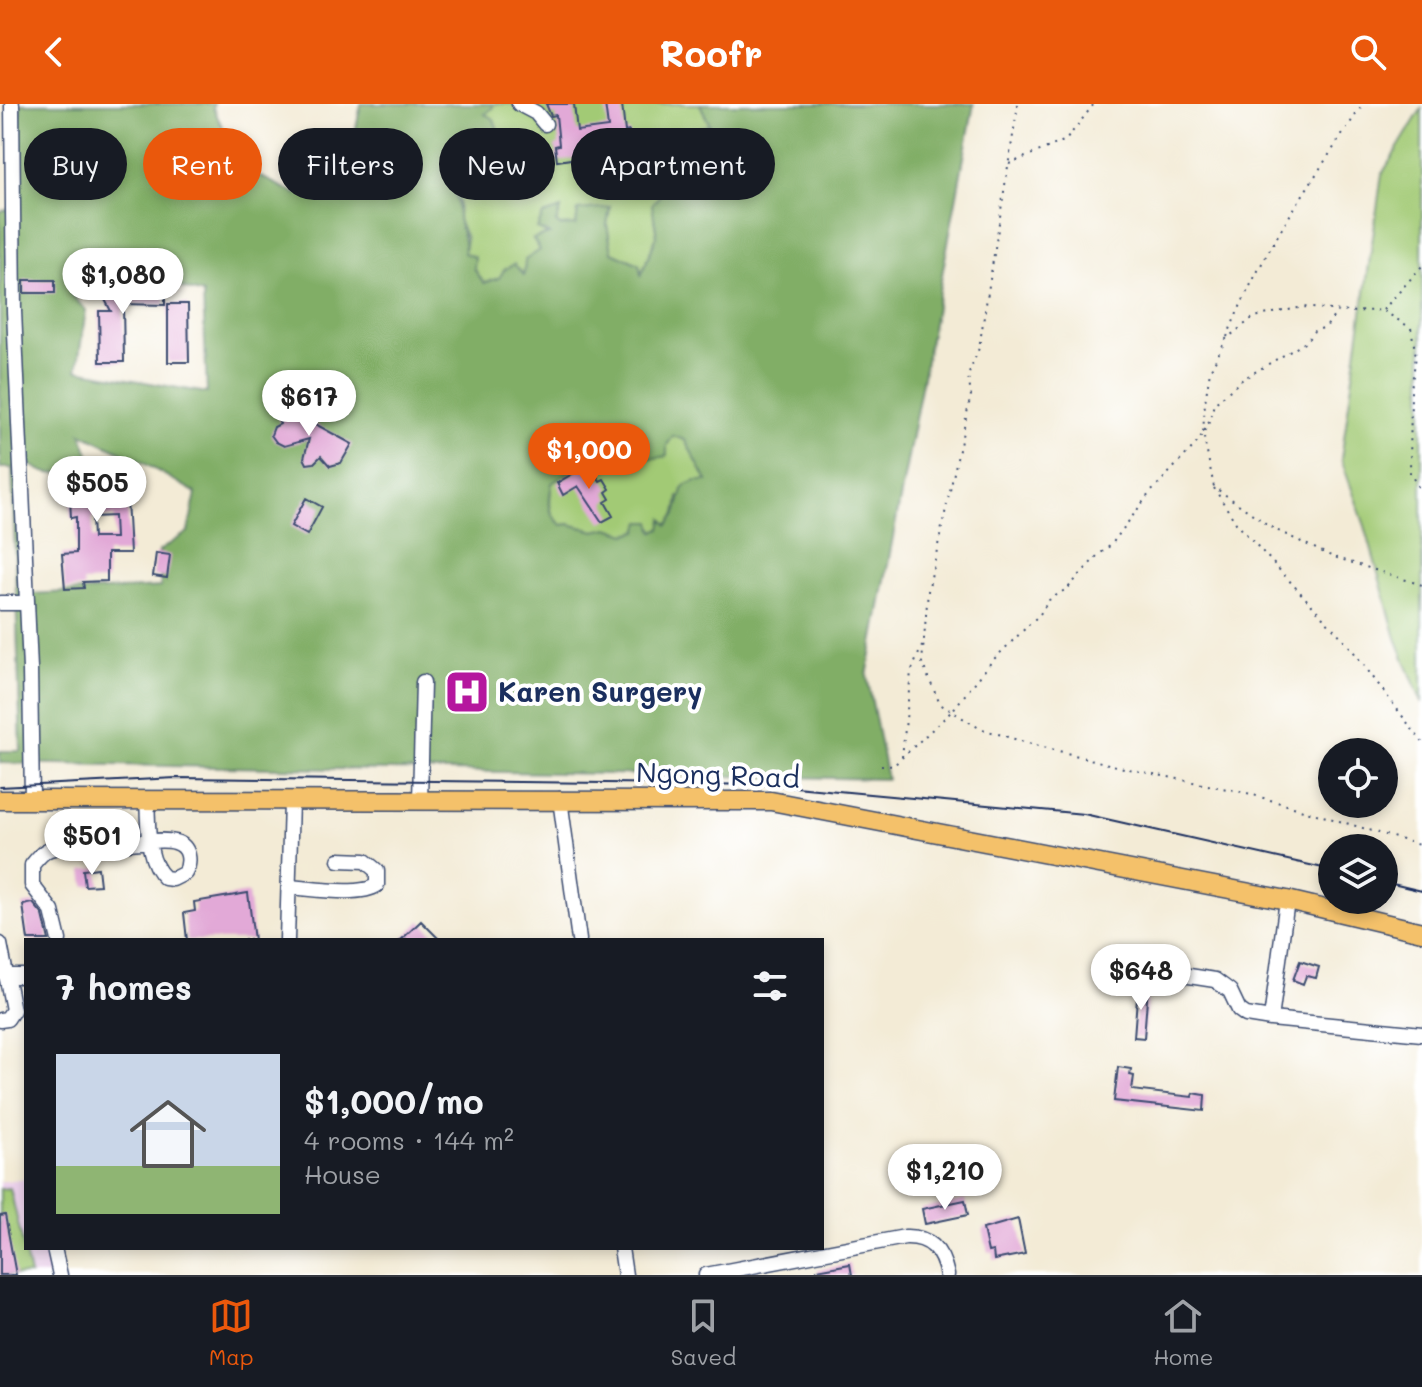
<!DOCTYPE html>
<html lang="en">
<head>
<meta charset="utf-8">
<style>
  :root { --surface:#171b24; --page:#20242c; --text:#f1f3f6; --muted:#9ea1a6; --line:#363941; --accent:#ea580c }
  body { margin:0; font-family:Mali,sans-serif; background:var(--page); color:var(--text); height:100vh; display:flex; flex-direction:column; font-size:30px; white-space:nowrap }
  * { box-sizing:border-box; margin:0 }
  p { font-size:26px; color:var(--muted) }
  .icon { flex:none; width:44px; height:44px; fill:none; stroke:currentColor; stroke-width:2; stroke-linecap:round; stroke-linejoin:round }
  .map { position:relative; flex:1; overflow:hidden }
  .drawer { position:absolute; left:24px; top:834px; width:800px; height:312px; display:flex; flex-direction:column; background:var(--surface); border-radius:0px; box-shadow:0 4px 12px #0003 }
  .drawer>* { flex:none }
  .guide { position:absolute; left:24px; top:24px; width:800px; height:72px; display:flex; gap:16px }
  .buttons { position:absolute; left:1318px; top:634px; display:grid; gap:16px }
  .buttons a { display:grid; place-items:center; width:80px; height:80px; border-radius:50%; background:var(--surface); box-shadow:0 4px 12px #0003; font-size:40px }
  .price { position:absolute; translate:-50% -68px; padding:0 18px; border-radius:28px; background:#fff; color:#222; font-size:26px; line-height:52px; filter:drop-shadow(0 2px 4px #0008) }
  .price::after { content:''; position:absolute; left:50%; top:48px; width:24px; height:18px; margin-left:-12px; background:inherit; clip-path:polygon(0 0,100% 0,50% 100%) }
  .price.on { background:var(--accent); color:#fff }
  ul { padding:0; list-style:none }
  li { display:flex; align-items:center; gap:24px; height:200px; padding:0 32px }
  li+li { border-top:2px solid var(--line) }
  li span { display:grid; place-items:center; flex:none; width:224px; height:160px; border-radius:0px; color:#555 }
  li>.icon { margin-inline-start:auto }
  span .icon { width:96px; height:96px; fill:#fffc; stroke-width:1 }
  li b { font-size:34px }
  h2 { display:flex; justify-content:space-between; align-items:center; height:96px; padding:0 32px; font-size:34px }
  .tag { padding:0 28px; border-radius:36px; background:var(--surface); box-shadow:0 4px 12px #0003; font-size:28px; line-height:72px }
  .tag.on { background:var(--accent); color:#fff }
  header { display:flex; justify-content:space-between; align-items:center; height:104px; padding:0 32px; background:var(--accent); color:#fff; font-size:36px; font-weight:800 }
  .menu { display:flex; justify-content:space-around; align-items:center; height:112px; border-top:2px solid var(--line); background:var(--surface); font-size:22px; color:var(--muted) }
  .menu a { display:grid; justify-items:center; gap:4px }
  .menu .on { color:var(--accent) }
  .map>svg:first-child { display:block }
  .built { fill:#ebd1eb }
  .green { fill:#a2ca75; stroke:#5e7c6a; stroke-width:2 }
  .forest { fill:#81ae66; stroke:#4e6e62; stroke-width:2; fill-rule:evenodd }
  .building { fill:#e2a9d7; fill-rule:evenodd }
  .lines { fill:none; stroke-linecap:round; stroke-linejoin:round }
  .minor-casing { stroke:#3b4b70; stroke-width:17 }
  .major-casing { stroke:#3b4b70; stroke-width:21 }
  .path { stroke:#3b4b70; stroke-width:2; stroke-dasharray:2 6; stroke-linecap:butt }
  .minor { stroke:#fff; stroke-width:14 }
  .major { stroke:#f4c16a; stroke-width:18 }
  .tram { stroke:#1b2f5e; stroke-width:2 }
  .labels { text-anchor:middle; stroke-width:8; stroke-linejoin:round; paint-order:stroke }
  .poi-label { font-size:28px; font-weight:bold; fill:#1b2f5e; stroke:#fff; text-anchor:start }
  .street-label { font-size:28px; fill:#1b2f5e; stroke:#fff }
</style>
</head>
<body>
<header><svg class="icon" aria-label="back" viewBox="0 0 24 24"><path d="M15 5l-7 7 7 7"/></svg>Roofr<svg class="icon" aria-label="search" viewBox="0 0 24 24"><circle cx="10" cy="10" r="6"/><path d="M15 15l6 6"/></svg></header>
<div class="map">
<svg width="1422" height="1171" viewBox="0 0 1422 1171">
  <rect width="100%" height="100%" fill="#fff"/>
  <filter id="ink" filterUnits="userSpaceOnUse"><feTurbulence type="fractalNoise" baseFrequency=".0125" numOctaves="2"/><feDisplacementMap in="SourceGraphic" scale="16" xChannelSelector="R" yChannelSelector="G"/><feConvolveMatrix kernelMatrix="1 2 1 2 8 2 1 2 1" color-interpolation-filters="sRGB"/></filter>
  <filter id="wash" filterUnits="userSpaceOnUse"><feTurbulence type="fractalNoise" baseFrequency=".006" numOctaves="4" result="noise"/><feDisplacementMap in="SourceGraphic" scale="32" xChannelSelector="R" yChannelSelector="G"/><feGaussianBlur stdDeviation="1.8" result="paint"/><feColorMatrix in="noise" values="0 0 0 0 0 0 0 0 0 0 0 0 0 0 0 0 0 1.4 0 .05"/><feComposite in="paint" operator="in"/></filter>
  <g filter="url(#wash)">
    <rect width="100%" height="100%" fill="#f3ebd6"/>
    <path class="built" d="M26,1074V1144H50L55,1171H0V1078Z"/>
    <path class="green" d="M493,0H700L710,22L689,79L654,115L657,132L640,173L639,160L612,148L607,121L610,103L576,122H560L556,119L561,106L550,130L524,172L499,174L484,179L464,149L466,134L458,116L459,97L453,87C458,74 465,71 471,60C482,41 484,31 485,10L493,3Z
      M1422,4V599L1396,534L1365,422L1341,355L1382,70Z
      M673,332L685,336L708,378L679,393L676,410L668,421L664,416L661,425L627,430L608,424L595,427L569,420L562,421C546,409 550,397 552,379L573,365L574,361C584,357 609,351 619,352C636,352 650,356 666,352L667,341Z
      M10,1084L30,1171H0V1085Z"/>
    <path class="forest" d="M21,0H214L213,4L243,64L296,90L349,58L361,0H493V3L485,10L494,15L499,29L485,36L491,42L494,52H474L470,63L479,76L469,88L458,75L453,87C459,98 457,103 458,114C460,129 466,131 464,149L475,153L474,165L484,179L499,174L504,166L514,160L524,171L525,156L540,146L533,135L549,130L537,125L543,111L561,105L556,119L560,122L576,121L578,106L610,103L607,121L612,148L639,160L641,171L657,132L652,101L667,82L689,79L697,60L688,44L697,24L710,21L700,0H974L867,572L887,675L0,659V647H21L12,364H0V107L12,105ZM80,155L203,190L207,289L77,266L86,206L69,188ZM81,329L138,356L196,389L188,428L159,447L161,483L30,490L17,351C50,376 56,375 90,352ZM673,332L685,336L707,377H696L684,382L676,410L668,421L663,415L661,425L654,428L651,418H641L638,427L627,430L608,424L595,427L569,420L562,421C546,409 549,397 552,379L574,365V361L586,356L592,367L603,363L604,356L615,351L624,359C637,351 652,356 667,352V341Z"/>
    <g id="blocks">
      <path class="building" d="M546,0H574L577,27L608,23L605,0H622L625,28L629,27L632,45L616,47L618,74L581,77L578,54L557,57L555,42L559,41L556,11L551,12Z
        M24,176H55V189H24Z
        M125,181H165V201L123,200L124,258H100L99,207H111L102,190L109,183L125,185Z
        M168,200H188L189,258H168Z
        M285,300L293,308L352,340L341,359L330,362L321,352L314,359L307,360L304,354L309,335L284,342L276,338L271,331L274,323L280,320L276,307Z
        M125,360L130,449H107V477L83,478L84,484L65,485L62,450L76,449V413L71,414L70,395L78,394L74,364ZM114,412L115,434H93L92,413Z
        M586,362L591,371L595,369L600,377L604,375L610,385L606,388L610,395L605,398L613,412L602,418L578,382L563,391L557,379Z
        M306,394L322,403L307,431L291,422Z
        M156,449L170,451L167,474L153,472Z
        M98,764L100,781L85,782L83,766Z
        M248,789L254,836H187L184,809L195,807L194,798Z
        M33,799L43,811L49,836H28L23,801Z
        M421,817L440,836H401Z
        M1300,857L1319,863L1316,874L1306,872L1303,880L1293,876Z
        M1138,881L1148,882L1144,934L1134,933Z
        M1118,963L1131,965L1130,971L1134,972L1132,986L1192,993L1193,989L1205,991L1204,1007L1114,997Z
        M965,1096L968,1111L925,1120L922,1105Z
        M5,1111L16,1171H0V1112Z
        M1018,1115L1025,1150L994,1156L993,1147L988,1148L983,1125Z
        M850,1160L852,1171H818L817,1166Z"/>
    </g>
  </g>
  <g filter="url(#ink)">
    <use href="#blocks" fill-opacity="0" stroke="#3b4b70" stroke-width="2"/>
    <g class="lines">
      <g class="minor-casing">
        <path id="minor" d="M12,0L14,207L30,565L32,696
          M519,0L536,9L545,20
          M0,499H26
          M560,695L579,836
          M420,696L423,578
          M289,783C309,784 361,793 377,781V767L365,757L339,756
          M1287,796L1271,915L1422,930
          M59,836L52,807L32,781V761C37,755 43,747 50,745C75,738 100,740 125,739C141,739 161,734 175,738C190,742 191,758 185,769L173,775L165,774C145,756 149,721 147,696
          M287,836L291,697
          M0,840L13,906L7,915L0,916
          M1144,865L1215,876L1230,887L1239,906L1246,911L1271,915
          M7,872H26
          M54,1144L60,1171
          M621,1144L625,1171
          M706,1171L905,1133C931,1132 942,1147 947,1171"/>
      </g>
      <g class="major-casing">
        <path id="major" d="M0,696L771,697L1287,796L1422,828"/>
      </g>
      <path class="path" d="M1018,0L979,244L968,272L971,291L928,487L922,559L940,600L979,624L1024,638L1124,664L1247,689L1422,742
        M1009,60L1066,36L1094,0
        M1383,206L1422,162
        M1227,233C1260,150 1313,75 1363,0
        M1214,384L1236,419L1347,539L1422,638
        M1422,390L1410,369L1411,285L1416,252L1411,224L1382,206L1350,208L1303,203L1254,213L1226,235L1210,267L1205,298L1203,329L1214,383L1274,425L1331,452L1422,481
        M902,653L911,568L922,542
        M881,661L893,662L952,607L993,556L1040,510L1049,496L1068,484L1097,452L1111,441L1149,390L1196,340L1208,321L1214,300L1243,275L1306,238L1314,227L1326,223L1337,208"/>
      <use href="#minor" class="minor"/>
      <use href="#major" class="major"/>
      <path class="tram" d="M0,683L176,674L774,681L1084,710L1332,766
        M1384,778L1422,787"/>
    </g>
  </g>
  <defs>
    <g id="hospital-square" transform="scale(2.3)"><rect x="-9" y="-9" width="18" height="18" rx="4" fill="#b5179e" stroke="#fff"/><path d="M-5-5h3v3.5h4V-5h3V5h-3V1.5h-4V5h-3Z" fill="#fff"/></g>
  </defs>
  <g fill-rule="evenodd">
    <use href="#hospital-square" x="467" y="588"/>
  </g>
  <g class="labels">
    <g class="poi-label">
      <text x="498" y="598">Karen Surgery</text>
    </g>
    <g class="street-label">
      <text transform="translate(718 671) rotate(2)" y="10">Ngong Road</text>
    </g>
  </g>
</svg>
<div class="buttons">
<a><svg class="icon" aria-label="locate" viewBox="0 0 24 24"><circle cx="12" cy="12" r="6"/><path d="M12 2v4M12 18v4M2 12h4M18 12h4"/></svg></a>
<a><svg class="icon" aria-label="layers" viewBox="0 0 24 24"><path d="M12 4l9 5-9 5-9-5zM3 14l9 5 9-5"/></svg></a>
</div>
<b class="price" style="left:123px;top:212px">$1,080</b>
<b class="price" style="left:309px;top:334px">$617</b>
<b class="price on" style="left:589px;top:387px">$1,000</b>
<b class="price" style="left:97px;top:420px">$505</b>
<b class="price" style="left:92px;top:773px">$501</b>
<b class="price" style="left:1141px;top:908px">$648</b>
<b class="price" style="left:945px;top:1108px">$1,210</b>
<div class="guide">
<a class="tag">Buy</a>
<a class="tag on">Rent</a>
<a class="tag">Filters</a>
<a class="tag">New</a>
<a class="tag">Apartment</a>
</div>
<section class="drawer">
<h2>7 homes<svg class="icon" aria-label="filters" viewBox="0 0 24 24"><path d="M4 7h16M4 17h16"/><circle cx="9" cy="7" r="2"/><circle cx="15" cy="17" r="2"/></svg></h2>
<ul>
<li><span style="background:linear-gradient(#c9d6e8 70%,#8fb573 0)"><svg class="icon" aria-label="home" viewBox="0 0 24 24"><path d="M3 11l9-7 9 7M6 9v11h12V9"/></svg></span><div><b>$1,000/mo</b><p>4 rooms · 144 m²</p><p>House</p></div></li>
</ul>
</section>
</div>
<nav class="menu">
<a class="on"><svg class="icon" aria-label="map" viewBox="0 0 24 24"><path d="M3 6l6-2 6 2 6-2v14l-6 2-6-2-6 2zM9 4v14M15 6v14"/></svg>Map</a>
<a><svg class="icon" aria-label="saved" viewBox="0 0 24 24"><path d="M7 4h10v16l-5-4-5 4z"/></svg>Saved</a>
<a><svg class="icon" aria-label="home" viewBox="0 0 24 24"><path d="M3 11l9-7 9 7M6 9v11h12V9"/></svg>Home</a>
</nav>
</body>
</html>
